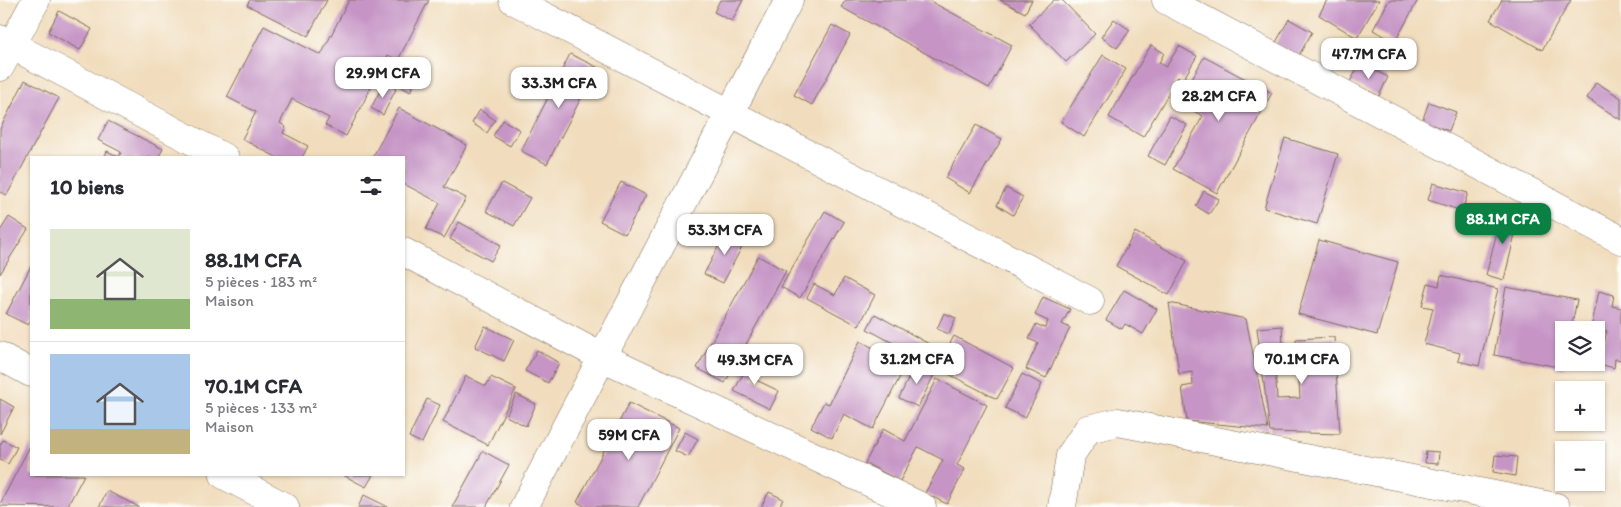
<!DOCTYPE html>
<html lang="fr">
<head>
<meta charset="utf-8">
<style>
  :root { --surface:#fff; --page:#f7f7f7; --text:#2b2b33; --muted:#7c7c81; --line:#e1e1e2; --accent:#0b8043 }
  body { margin:0; font-family:Itim,sans-serif; background:var(--page); color:var(--text); height:100vh; display:flex; flex-direction:column; font-size:19px; white-space:nowrap }
  * { box-sizing:border-box; margin:0 }
  p { font-size:16px; color:var(--muted) }
  .icon { flex:none; width:28px; height:28px; fill:none; stroke:currentColor; stroke-width:2; stroke-linecap:round; stroke-linejoin:round }
  .map { position:relative; flex:1; overflow:hidden }
  .side { position:absolute; left:30px; top:156px; width:375px; height:320px; display:flex; flex-direction:column; background:var(--surface); border-radius:0px; box-shadow:0 1px 4px #0004 }
  .side>* { flex:none }
  .fabs { position:absolute; left:1555px; top:321px; display:grid; gap:10px }
  .fabs a { display:grid; place-items:center; width:50px; height:50px; border-radius:0px; background:var(--surface); box-shadow:0 1px 4px #0004; font-size:25px }
  .price { position:absolute; translate:-50% -42px; padding:0 11px; border-radius:10px; background:#fff; color:#222; font-size:16px; line-height:32px; filter:drop-shadow(0 1px 2px #0008) }
  .price::after { content:''; position:absolute; left:50%; top:30px; width:15px; height:11px; margin-left:-8px; background:inherit; clip-path:polygon(0 0,100% 0,50% 100%) }
  .price.selected { background:var(--accent); color:#fff }
  ul { padding:0; list-style:none }
  li { display:flex; align-items:center; gap:15px; height:125px; padding:0 20px }
  li+li { border-top:1px solid var(--line) }
  li span { display:grid; place-items:center; flex:none; width:140px; height:100px; border-radius:0px; color:#555 }
  li>.icon { margin-inline-start:auto }
  span .icon { width:60px; height:60px; fill:#fffc; stroke-width:1 }
  li b { font-size:21px }
  h2 { display:flex; justify-content:space-between; align-items:center; height:60px; padding:0 20px; font-size:21px }
  .map>svg:first-child { display:block }
  .building { fill:#c695c6 }
  .lines { fill:none; stroke-linecap:round; stroke-linejoin:round }
  .minor-casing { stroke:#7b6956; stroke-width:29 }
  .minor { stroke:#fff; stroke-width:28 }
</style>
</head>
<body>
<div class="map">
<svg width="1621" height="507" viewBox="0 0 1621 507">
  <rect width="100%" height="100%" fill="#fdfcf7"/>
  <filter id="ink" filterUnits="userSpaceOnUse"><feTurbulence type="fractalNoise" baseFrequency=".02" numOctaves="2"/><feDisplacementMap in="SourceGraphic" scale="10" xChannelSelector="R" yChannelSelector="G"/><feConvolveMatrix kernelMatrix="1 2 1 2 8 2 1 2 1" color-interpolation-filters="sRGB"/></filter>
  <filter id="wash" filterUnits="userSpaceOnUse"><feTurbulence type="fractalNoise" baseFrequency=".0096" numOctaves="4" result="noise"/><feDisplacementMap in="SourceGraphic" scale="20" xChannelSelector="R" yChannelSelector="G"/><feGaussianBlur stdDeviation="1.12" result="paint"/><feColorMatrix in="noise" values="0 0 0 0 0 0 0 0 0 0 0 0 0 0 0 0 0 1.4 0 .05"/><feComposite in="paint" operator="in"/></filter>
  <g filter="url(#wash)">
    <rect width="100%" height="100%" fill="#f1ddbd"/>
    <g id="blocks">
      <path class="building" d="M250,0H327L308,36L247,5Z
        M349,0H429L398,60L388,55L346,136L325,125L329,118L292,99L280,123L286,127L283,133L308,146L302,158H278L242,139L256,112L227,97L264,26L321,55Z
        M720,0H743L732,21L714,12Z
        M846,0H928L1012,45L989,88L841,7Z
        M1000,0H1032L1025,13Z
        M1054,0H1062L1095,34L1066,62L1029,24Z
        M1327,0H1379L1357,38L1319,15Z
        M1389,0H1418L1395,42L1373,30Z
        M1502,0H1571L1542,50L1490,20Z
        M59,11L92,29L80,50L48,32Z
        M1114,19L1130,30L1117,48L1101,37Z
        M1289,19L1312,32L1298,57L1275,44Z
        M832,25L850,35L812,105L794,95Z
        M1151,45L1164,53L1159,63L1166,67L1179,46L1197,56L1183,80L1178,77L1143,137L1109,117Z
        M570,54L597,67L547,164L521,151Z
        M1103,55L1126,69L1084,137L1061,122Z
        M1204,57L1272,93L1217,193L1173,169L1203,116L1178,103Z
        M1360,63L1388,77L1379,96L1350,82Z
        M407,70L418,77L410,92L399,85Z
        M25,80L59,98L7,195L0,192V129Z
        M1596,82L1621,98V120L1587,98Z
        M384,83L396,89L383,115L371,108Z
        M1429,102L1456,112L1449,131L1422,121Z
        M399,108L467,145L444,187L466,198L444,238L426,229L440,203L404,184V158H372Z
        M480,110L495,120L487,133L472,123Z
        M1170,116L1187,125L1165,165L1148,156Z
        M503,120L520,130L510,146L493,136Z
        M108,121L163,149L158,158H104L107,151L119,157L121,152L98,140Z
        M976,125L1002,139L970,193L945,178Z
        M1285,138L1338,154L1317,224L1264,208Z
        M621,182L646,195L625,234L600,221Z
        M502,183L530,198L514,226L486,211Z
        M1433,183L1468,193L1462,211L1428,200Z
        M1006,188L1023,197L1013,215L997,205Z
        M1204,191L1219,199L1209,214L1196,206Z
        M1503,209L1520,213L1504,280L1486,275Z
        M825,211L844,222L800,298L781,287Z
        M9,217L28,229L0,274V231Z
        M459,222L501,245L491,261L450,239Z
        M727,230L746,239L723,283L704,274Z
        M1135,232L1187,261L1169,295L1116,266Z
        M1319,240L1398,262L1377,335L1298,314Z
        M758,256L786,271L725,383L697,368Z
        M31,266V320L28,325L6,314Z
        M1441,275L1498,289L1479,366L1458,361L1460,353L1424,344L1433,308L1422,306L1428,283L1439,286Z
        M844,278L875,295L859,326L807,298L814,284L835,295Z
        M1506,287L1577,300L1571,330H1564V368L1494,355Z
        M1124,290L1157,309L1143,334L1125,324L1122,329L1106,320Z
        M1599,291L1614,295L1612,306L1621,308V360L1615,359L1614,368L1599,364L1607,331L1591,328Z
        M1043,297L1070,309L1062,324L1070,328L1046,378L1026,369L1038,343L1029,339L1036,324L1045,328L1048,321L1035,315Z
        M1169,303L1246,319L1268,429L1187,421L1182,387L1193,385L1192,372L1179,374Z
        M944,313L956,318L949,334L937,329Z
        M875,314L938,349L930,363L867,329Z
        M485,326L514,340L504,361L475,347Z
        M1282,326L1284,364L1275,365L1277,399L1300,398L1296,339L1334,337L1340,434L1270,432L1257,328Z
        M954,336L1014,368L997,399L937,368Z
        M860,341L906,365L873,429L844,414L832,438L811,427L824,402L829,404Z
        M537,350L559,363L548,383L525,371Z
        M746,358L759,365L752,378L779,391L770,409L734,391L743,374L739,373Z
        M916,363L935,373L918,407L899,398Z
        M1022,374L1042,384L1025,418L1005,408Z
        M466,376L486,386L491,377L516,389L488,445L443,422Z
        M937,379L987,405L957,465L965,469L947,504L925,493L943,460L918,447L900,481L865,463L883,429L905,441Z
        M516,394L536,404L526,426L506,416Z
        M0,399L14,407L0,434Z
        M427,399L440,405L422,443L409,437Z
        M629,403L679,428L638,507H586L577,502Z
        M685,432L698,439L688,457L675,451Z
        M3,440L17,447L8,464L0,460V445Z
        M31,444V475H84L67,507L0,506V504Z
        M483,451L509,465L486,507H452Z
        M1426,451L1439,452L1438,464L1425,463Z
        M1495,455L1517,457L1515,476L1493,472Z
        M343,475H373L366,487Z
        M107,491L139,507H99Z
        M769,492L783,499L779,507H761Z
        M364,495L388,507H358Z"/>
    </g>
  </g>
  <g filter="url(#ink)">
    <use href="#blocks" fill-opacity="0" stroke="#7b6956" stroke-width="1"/>
    <g class="lines">
      <g class="minor-casing">
        <path id="minor" d="M513,0L1090,301
          M1166,0L1621,240
          M0,39L225,158
          M0,67L36,0
          M404,252L602,357L922,507
          M0,356L31,373
          M224,475L285,507
          M524,507L789,0
          M1062,507L1070,456L1088,429L1118,422L1556,507"/>
      </g>
      <use href="#minor" class="minor"/>
    </g>
  </g>
</svg>
<div class="fabs">
<a><svg class="icon" aria-label="layers" viewBox="0 0 24 24"><path d="M12 4l9 5-9 5-9-5zM3 14l9 5 9-5"/></svg></a>
<a>+</a>
<a>−</a>
</div>
<b class="price" style="left:1369px;top:80px">47.7M CFA</b>
<b class="price" style="left:383px;top:99px">29.9M CFA</b>
<b class="price" style="left:559px;top:109px">33.3M CFA</b>
<b class="price" style="left:1219px;top:122px">28.2M CFA</b>
<b class="price selected" style="left:1503px;top:245px">88.1M CFA</b>
<b class="price" style="left:725px;top:256px">53.3M CFA</b>
<b class="price" style="left:917px;top:385px">31.2M CFA</b>
<b class="price" style="left:1302px;top:385px">70.1M CFA</b>
<b class="price" style="left:755px;top:386px">49.3M CFA</b>
<b class="price" style="left:629px;top:461px">59M CFA</b>
<section class="side">
<h2>10 biens<svg class="icon" aria-label="filters" viewBox="0 0 24 24"><path d="M4 7h16M4 17h16"/><circle cx="9" cy="7" r="2"/><circle cx="15" cy="17" r="2"/></svg></h2>
<ul>
<li><span style="background:linear-gradient(#dfe7d0 70%,#8fb573 0)"><svg class="icon" aria-label="home" viewBox="0 0 24 24"><path d="M3 11l9-7 9 7M6 9v11h12V9"/></svg></span><div><b>88.1M CFA</b><p>5 pièces · 183 m²</p><p>Maison</p></div></li>
<li><span style="background:linear-gradient(#a9c7e8 75%,#c2b280 0)"><svg class="icon" aria-label="home" viewBox="0 0 24 24"><path d="M3 11l9-7 9 7M6 9v11h12V9"/></svg></span><div><b>70.1M CFA</b><p>5 pièces · 133 m²</p><p>Maison</p></div></li>
</ul>
</section>
</div>
</body>
</html>
